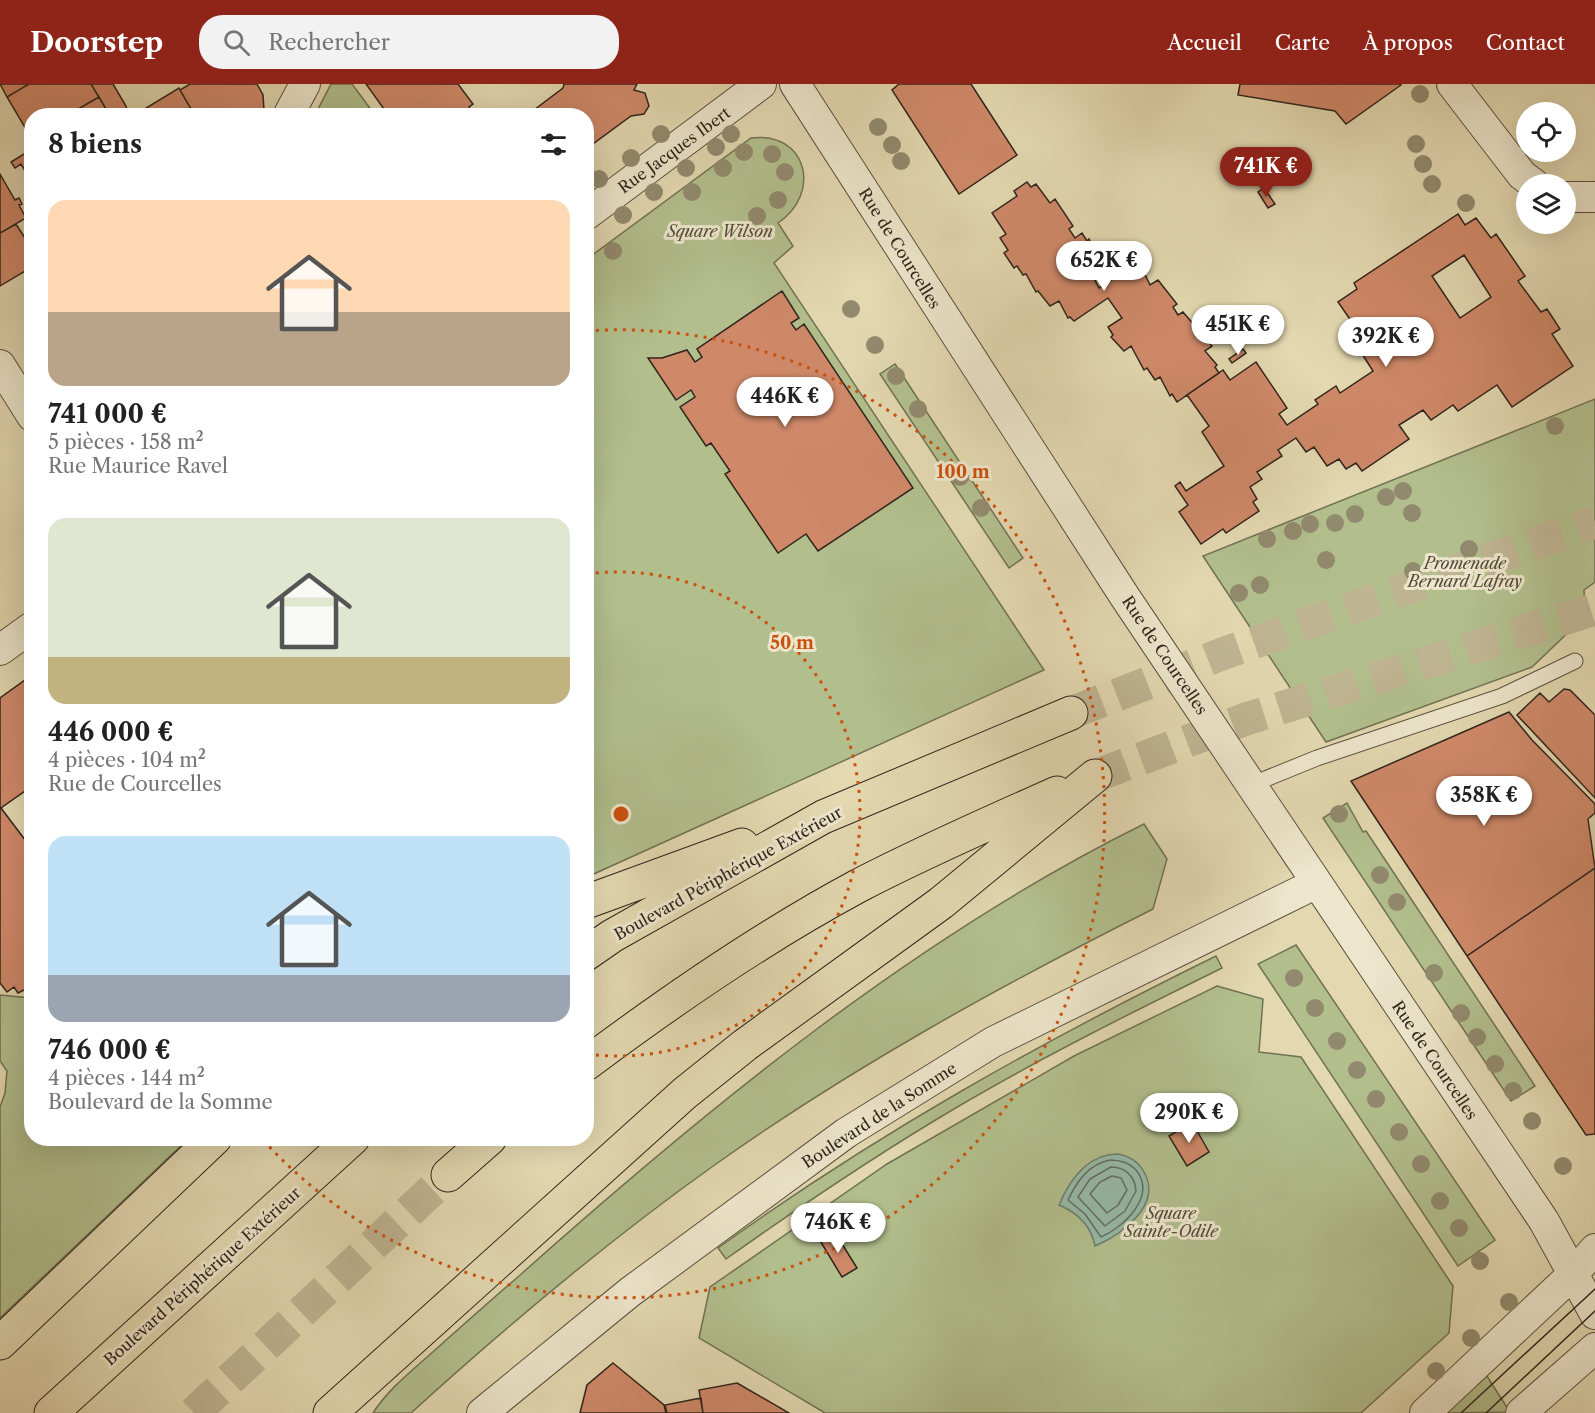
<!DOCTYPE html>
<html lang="fr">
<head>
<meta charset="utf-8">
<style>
  :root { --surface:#fff; --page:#f2f2f2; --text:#222; --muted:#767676; --accent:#8f2418 }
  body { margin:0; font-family:"Libre Caslon Text",serif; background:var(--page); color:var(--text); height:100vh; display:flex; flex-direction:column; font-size:22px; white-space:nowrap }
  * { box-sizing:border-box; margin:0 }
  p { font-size:20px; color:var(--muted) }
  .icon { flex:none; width:33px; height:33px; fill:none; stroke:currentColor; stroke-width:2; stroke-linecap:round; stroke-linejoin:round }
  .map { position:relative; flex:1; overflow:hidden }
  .side { position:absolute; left:24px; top:24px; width:570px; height:1038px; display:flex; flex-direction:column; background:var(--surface); border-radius:24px; box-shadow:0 6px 24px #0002 }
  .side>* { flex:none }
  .controls { position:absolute; left:1516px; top:18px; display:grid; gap:12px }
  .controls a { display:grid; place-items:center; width:60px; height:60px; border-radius:50%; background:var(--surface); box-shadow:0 6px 24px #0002; font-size:30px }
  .price { position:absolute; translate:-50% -51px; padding:0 14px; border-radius:21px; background:#fff; color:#222; font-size:20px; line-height:39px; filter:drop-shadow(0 2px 3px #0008) }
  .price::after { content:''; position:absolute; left:50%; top:36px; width:18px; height:14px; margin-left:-9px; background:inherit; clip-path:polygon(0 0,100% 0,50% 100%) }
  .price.selected { background:var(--accent); color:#fff }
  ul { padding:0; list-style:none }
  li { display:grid; align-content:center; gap:12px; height:318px; padding:0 24px }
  li span { display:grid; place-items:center; height:186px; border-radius:18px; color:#555 }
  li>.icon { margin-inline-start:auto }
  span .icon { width:108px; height:108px; fill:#fffc; stroke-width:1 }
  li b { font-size:26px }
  h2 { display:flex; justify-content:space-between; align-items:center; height:72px; padding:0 24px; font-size:26px }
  header { display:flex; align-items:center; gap:36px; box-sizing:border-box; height:84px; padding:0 30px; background:var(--accent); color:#fff }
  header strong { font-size:28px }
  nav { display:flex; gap:33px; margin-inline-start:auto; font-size:21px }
  .search { width:420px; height:54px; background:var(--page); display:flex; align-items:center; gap:15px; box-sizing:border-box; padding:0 21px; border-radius:24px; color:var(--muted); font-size:22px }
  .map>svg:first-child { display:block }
  .green { fill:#b2bf8d; stroke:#707254; stroke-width:1.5 }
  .water { fill:#96baa8; stroke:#6d7e70; stroke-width:1.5 }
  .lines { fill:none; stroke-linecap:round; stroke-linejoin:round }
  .shore { stroke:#626f62; stroke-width:1.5 }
  .building { fill:#cf8969; stroke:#2f241c; stroke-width:1.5; fill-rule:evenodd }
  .trunk-tunnel { stroke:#bfb492; stroke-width:33; stroke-dasharray:33 16; stroke-linecap:butt }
  .service-casing { stroke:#5c5141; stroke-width:17 }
  .minor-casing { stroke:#5c5141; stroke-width:32 }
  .trunk-casing { stroke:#2f241c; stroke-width:35 }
  .service { stroke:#ede6cc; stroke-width:15 }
  .minor { stroke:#ede6cc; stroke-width:30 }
  .trunk { stroke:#e3d8b0; stroke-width:33 }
  .tram { stroke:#2f241c; stroke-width:1.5 }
  .tree { fill:#928a6e }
  .ring { fill:none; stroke:#cc510e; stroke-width:3; stroke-dasharray:3 6 }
  .labels { text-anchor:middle; stroke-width:6; stroke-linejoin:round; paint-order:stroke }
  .street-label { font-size:16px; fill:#2f241c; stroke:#ede6cc }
  .park-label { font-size:16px; font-style:italic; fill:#504b38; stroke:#ede6cc }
  .centre { fill:#cc510e; stroke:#ede6cc; stroke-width:3 }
  .ring-label { font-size:18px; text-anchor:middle; font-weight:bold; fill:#cc510e; stroke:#ede6cc; stroke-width:6; stroke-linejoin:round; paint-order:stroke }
</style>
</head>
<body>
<header>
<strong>Doorstep</strong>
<div class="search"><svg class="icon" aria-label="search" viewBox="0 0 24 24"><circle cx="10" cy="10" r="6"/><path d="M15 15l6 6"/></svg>Rechercher</div>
<nav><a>Accueil</a><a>Carte</a><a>À propos</a><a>Contact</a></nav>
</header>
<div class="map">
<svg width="1595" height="1329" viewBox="0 0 1595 1329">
  <rect width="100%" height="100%" fill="#e3d8b0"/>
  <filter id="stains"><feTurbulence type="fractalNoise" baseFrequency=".00333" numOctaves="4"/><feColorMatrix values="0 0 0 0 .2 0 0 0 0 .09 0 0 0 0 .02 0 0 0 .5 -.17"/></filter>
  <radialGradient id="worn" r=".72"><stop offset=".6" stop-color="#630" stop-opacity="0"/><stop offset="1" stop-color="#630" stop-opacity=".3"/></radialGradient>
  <path class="green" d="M331,0H352L375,31H315Z
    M751,54C806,47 823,108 778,139L793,162L774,179L1044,586L587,793V175Z
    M895,280L1023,474L1009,484L880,290Z
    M1595,315V498L1584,506L1585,525L1579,538L1532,583L1326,658L1203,472Z
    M1347,719L1363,748L1366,747L1535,1002L1511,1017L1323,734Z
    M1144,740L1167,775L1153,825C1002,901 854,982 716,1080C609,1156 509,1240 411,1329H373C389,1304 413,1286 435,1266C463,1241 491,1216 519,1192C707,1024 917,852 1144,740Z
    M1296,861L1495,1156L1458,1182L1258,880Z
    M1216,872L1222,884C1133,928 1044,972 959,1022C879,1069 802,1121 726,1175L718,1164C876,1050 1041,958 1216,872Z
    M1217,902L1263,915L1259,968L1301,973L1453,1202L1449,1249L1361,1329H825L699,1254L710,1203L887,1080L1074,972Z
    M0,911L31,914L32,1054L188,1055L0,1234V1023L5,1009L7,987L0,977Z
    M1483,1286L1510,1328L1439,1329Z"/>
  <path class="water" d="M1118,1070C1129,1072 1138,1077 1144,1088C1163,1121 1121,1151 1095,1162C1091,1141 1078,1129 1059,1121C1070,1095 1087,1070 1118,1070Z"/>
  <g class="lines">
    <path class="shore" d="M1110,1076C1120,1076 1129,1078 1136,1086C1157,1112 1124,1143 1101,1153L1085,1130L1068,1116C1077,1097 1089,1080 1110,1076Z
      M1111,1083C1125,1083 1135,1092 1136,1107L1125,1127L1105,1142L1078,1113L1090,1095Z
      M1112,1092L1121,1094L1127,1106L1118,1121L1107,1129L1090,1110L1100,1098Z"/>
  </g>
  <path class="building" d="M0,0H29L7,13Z
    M29,0H91L99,13L66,32H32L30,52L7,13Z
    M91,0H113L126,22L128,31L110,32Z
    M190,0H257L263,11L264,26L261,32H195L180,6Z
    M366,0H458L473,20L469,23L475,32H389Z
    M564,0H637L634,6L645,9L649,22L644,30L631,32L586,65V32H526L563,4Z
    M899,0H971L1017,71L959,110L892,6Z
    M1240,0H1400L1401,1L1346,40L1335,27L1238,11Z
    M179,4L195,32H133Z
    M99,13L110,32H66Z
    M32,65V107L26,98L30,95L21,80L15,84L11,78Z
    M0,90L15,116L19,114L22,120L19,121L26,134L0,149Z
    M1027,98L1031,103L1036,100L1050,119L1055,115L1073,142L1069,145L1075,154L1082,149L1087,157L1089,155L1097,172L1086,179L1099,204L1136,180L1140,186L1142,184L1150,201L1158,196L1177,220L1173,223L1178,231L1183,228L1212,262L1205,267L1217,281L1215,283L1219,289L1177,318L1172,310L1170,312L1160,293L1155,296L1147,284L1144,286L1131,262L1124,267L1111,253L1113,251L1108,243L1122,234L1108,214L1074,237L1070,233L1068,234L1059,217L1050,222L1038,207L1036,208L1026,190L1023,191L1017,182L1014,184L1004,169L1008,166L1000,154L1006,150L992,129L1017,112L1014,107Z
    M1264,104L1275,120L1268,124L1258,108Z
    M1458,130L1465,141L1476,134L1491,154L1496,150L1525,192L1518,197L1541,228L1547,225L1560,245L1552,250L1573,282L1512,323L1497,301L1458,327L1453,321L1431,336L1423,326L1399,341L1409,355L1362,387L1356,379L1346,385L1339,375L1327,382L1314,363L1306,368L1296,354L1278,366L1282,372L1257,388L1262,395L1250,403L1257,415L1253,418L1259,427L1226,449L1223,445L1201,460L1179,428L1188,421L1175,402L1180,398L1186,407L1224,382L1202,348L1209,342L1187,311L1223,286L1230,296L1256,278L1287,324L1279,330L1287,341L1318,320L1315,316L1336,302L1340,309L1373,287L1357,262L1365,257L1338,218L1357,205L1354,199ZM1464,171L1491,213L1460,234L1432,192Z
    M16,140L32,165V183L0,202V149Z
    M782,207L799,234L791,239L796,246L804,240L913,404L818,467L806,450L778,469L725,390L730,387L711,359L706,362L680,323L695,313L691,306L676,316L648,274H662L687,266L695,278L702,273L697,265Z
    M1243,265L1246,269L1232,279L1229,275Z
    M32,591V702L1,724L32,765V907L24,906L18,909L14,903L7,908L0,899V614Z
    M1564,605L1570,606L1595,631V714L1517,631L1540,609L1549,618Z
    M1509,628L1532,656L1595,720V729L1588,735L1595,784L1467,872L1351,697Z
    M1595,784V1050L1586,1051L1467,872Z
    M1192,1038L1209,1068L1187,1082L1169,1052Z
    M834,1147L857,1184L842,1193L819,1155Z
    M613,1279L664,1321L666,1329H580L587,1301Z
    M737,1299L789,1329H703L699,1306Z
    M701,1314L703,1329H667L665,1321Z"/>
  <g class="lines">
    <path class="trunk-tunnel" d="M1071,629L1222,570L1595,438
      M1095,692L1246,635L1595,525
      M194,1329L448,1091"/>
    <g class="service-casing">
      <path id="service" d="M1253,700L1317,674L1502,612L1575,577"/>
    </g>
    <g class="minor-casing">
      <path id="minor" d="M795,0L1125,513L1544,1137L1595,1230
        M1452,0L1522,91L1534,100
        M288,32L305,0
        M1566,113H1595
        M586,131L761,0
        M0,281L32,332
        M0,566L32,543
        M482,1329L630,1208L846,1049L993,958L1317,799
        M1425,1329L1572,1191L1595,1165
        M1521,1329L1595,1264"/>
    </g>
    <g class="trunk-casing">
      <path id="trunk" d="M586,818L742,761
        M586,870L612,852L823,733L1071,629
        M586,980C673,915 763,853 858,802C923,768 990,739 1057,709
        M448,1091L490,1054
        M0,1259L215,1054
        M51,1329L353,1054
        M330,1329L685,1009L745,961L941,819L1095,692"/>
    </g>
    <use href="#service" class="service"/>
    <use href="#minor" class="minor"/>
    <use href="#trunk" class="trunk"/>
    <path class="tram" d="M1461,1329L1595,1205
      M1486,1329L1595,1227"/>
  </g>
  <g class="tree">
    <circle cx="1420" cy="10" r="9"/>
    <circle cx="878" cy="43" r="9"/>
    <circle cx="661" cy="50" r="9"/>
    <circle cx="731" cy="50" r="9"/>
    <circle cx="1416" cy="60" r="9"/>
    <circle cx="892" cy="61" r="9"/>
    <circle cx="716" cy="63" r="9"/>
    <circle cx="744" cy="68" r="9"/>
    <circle cx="772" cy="70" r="9"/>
    <circle cx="631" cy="74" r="9"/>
    <circle cx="901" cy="77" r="9"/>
    <circle cx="1423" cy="80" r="9"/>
    <circle cx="686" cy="84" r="9"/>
    <circle cx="723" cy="84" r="9"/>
    <circle cx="785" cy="88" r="9"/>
    <circle cx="599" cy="95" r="9"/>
    <circle cx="1432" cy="100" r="9"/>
    <circle cx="654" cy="108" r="9"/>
    <circle cx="692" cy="108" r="9"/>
    <circle cx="778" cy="116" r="9"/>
    <circle cx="1466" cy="119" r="9"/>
    <circle cx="623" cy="131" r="9"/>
    <circle cx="757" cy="132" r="9"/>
    <circle cx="613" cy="167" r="9"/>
    <circle cx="851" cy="225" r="9"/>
    <circle cx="875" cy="261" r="9"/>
    <circle cx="896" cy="292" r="9"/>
    <circle cx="918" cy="325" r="9"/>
    <circle cx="1555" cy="342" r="9"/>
    <circle cx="960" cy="393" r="9"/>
    <circle cx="1403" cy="407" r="9"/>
    <circle cx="1386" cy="413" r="9"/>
    <circle cx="981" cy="424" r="9"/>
    <circle cx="1412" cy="429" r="9"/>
    <circle cx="1355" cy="430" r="9"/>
    <circle cx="1335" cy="439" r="9"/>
    <circle cx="1310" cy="440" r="9"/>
    <circle cx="1293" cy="447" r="9"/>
    <circle cx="1267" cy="455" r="9"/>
    <circle cx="1469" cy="465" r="9"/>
    <circle cx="1326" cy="476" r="9"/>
    <circle cx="1413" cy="487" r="9"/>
    <circle cx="1260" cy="501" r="9"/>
    <circle cx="1239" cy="509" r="9"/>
    <circle cx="1339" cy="730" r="9"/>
    <circle cx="1380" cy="791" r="9"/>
    <circle cx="1397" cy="818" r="9"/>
    <circle cx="1434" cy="889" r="9"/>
    <circle cx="1294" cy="894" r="9"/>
    <circle cx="1315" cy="924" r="9"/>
    <circle cx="1461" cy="929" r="9"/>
    <circle cx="1477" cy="953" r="9"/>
    <circle cx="1337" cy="957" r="9"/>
    <circle cx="1495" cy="980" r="9"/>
    <circle cx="1357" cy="986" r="9"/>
    <circle cx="1513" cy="1007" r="9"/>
    <circle cx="1376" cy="1015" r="9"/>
    <circle cx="1532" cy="1037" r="9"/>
    <circle cx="1399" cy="1048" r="9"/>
    <circle cx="1421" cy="1080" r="9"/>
    <circle cx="1563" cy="1082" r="9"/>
    <circle cx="1440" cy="1117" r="9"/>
    <circle cx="1459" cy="1144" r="9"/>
    <circle cx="1480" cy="1177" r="9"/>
    <circle cx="1509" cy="1218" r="9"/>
    <circle cx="1471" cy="1254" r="9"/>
    <circle cx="1436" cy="1287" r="9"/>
  </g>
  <g class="ring">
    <path d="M587 490A242 242 0 1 1 587 970"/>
    <path d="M587 247A484 484 0 1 1 264 1057"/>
  </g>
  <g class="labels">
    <g class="street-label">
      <text transform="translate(674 66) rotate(-36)" y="6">Rue Jacques Ibert</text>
      <text transform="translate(900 164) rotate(58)" y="6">Rue de Courcelles</text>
      <text transform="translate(1165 571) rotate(56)" y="6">Rue de Courcelles</text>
      <text transform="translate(728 789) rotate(-29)" y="6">Boulevard Périphérique Extérieur</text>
      <text transform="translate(1435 976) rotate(56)" y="6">Rue de Courcelles</text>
      <text transform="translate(879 1031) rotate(-33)" y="6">Boulevard de la Somme</text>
      <text transform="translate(202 1192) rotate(-42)" y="6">Boulevard Périphérique Extérieur</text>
    </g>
    <g class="park-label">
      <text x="720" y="153">Square Wilson</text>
      <text x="1465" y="485">Promenade<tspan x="1465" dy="18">Bernard Lafray</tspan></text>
      <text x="1171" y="1135">Square<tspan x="1171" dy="18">Sainte-Odile</tspan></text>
    </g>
  </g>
  <circle cx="621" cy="730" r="9" class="centre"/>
  <g class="ring-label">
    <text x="963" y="394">100 m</text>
    <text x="792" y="565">50 m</text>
  </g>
  <rect width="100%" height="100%" filter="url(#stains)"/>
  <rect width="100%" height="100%" fill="url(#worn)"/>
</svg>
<div class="controls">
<a><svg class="icon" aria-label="locate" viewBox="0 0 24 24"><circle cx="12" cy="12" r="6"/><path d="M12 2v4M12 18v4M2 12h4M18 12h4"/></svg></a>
<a><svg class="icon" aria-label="layers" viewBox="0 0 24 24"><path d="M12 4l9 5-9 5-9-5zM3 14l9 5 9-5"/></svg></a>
</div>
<b class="price selected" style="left:1266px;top:114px">741K €</b>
<b class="price" style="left:1104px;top:208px">652K €</b>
<b class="price" style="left:1238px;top:272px">451K €</b>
<b class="price" style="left:1386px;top:284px">392K €</b>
<b class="price" style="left:785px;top:344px">446K €</b>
<b class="price" style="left:1484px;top:743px">358K €</b>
<b class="price" style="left:1189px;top:1060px">290K €</b>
<b class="price" style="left:838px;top:1170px">746K €</b>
<section class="side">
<h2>8 biens<svg class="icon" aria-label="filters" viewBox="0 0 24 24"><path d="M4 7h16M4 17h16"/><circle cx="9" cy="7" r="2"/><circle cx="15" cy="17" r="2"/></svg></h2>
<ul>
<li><span style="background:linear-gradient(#ffd9b3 60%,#b9a48a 0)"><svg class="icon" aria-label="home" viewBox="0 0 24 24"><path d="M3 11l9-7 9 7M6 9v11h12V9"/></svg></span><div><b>741 000 €</b><p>5 pièces · 158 m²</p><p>Rue Maurice Ravel</p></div></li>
<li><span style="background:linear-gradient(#dfe7d0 75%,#c2b280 0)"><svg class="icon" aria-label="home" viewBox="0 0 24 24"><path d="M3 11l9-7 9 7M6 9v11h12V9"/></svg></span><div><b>446 000 €</b><p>4 pièces · 104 m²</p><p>Rue de Courcelles</p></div></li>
<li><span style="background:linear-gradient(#bfe0f5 75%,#9aa5b1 0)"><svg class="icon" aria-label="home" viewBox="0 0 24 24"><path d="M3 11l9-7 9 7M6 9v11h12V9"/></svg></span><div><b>746 000 €</b><p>4 pièces · 144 m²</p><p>Boulevard de la Somme</p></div></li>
</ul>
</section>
</div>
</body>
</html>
